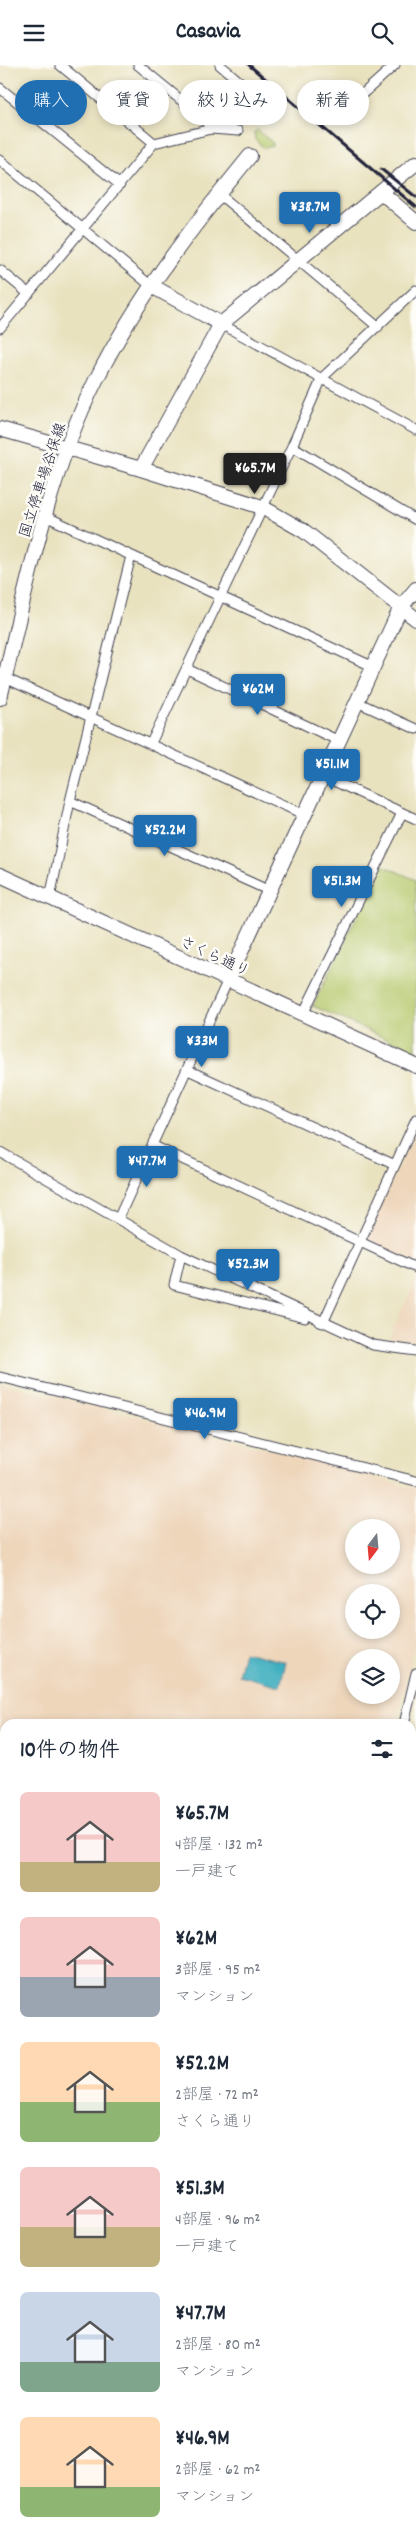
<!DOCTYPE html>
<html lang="ja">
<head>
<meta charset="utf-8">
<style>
  :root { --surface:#fff; --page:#f6f6f7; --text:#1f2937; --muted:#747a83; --accent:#1f6fb2 }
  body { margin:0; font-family:Dekko,"Klee One",sans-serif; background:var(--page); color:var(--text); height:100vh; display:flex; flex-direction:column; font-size:19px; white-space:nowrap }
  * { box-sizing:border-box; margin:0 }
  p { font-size:16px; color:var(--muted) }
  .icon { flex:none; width:28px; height:28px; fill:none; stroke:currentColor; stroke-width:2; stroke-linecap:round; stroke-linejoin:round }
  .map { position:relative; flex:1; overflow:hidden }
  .panel { position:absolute; left:0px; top:1654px; width:416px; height:821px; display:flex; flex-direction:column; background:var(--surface); border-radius:15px 15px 0 0; box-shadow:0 2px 8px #0003 }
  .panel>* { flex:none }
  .guide { position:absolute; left:15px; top:15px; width:386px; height:45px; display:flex; gap:10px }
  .needle { width:32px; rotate:196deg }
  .controls { position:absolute; left:345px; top:1454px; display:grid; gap:10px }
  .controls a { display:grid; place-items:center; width:55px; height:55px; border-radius:50%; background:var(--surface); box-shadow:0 2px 8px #0003; font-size:25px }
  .price { position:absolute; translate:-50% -42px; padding:0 11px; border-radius:5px; background:var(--accent); color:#fff; font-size:16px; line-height:32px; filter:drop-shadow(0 1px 2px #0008) }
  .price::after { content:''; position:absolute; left:50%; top:30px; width:15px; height:11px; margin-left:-8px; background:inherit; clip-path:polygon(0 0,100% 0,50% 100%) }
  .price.on { background:#222; color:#fff }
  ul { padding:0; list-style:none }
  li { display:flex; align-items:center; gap:15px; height:125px; padding:0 20px }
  li span { display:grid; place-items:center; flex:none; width:140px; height:100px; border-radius:8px; color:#555 }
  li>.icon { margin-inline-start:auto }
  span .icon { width:60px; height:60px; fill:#fffc; stroke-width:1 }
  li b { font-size:21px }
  h2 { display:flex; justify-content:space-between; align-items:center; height:60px; padding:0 20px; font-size:21px }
  .pill { padding:0 18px; border-radius:22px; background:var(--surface); box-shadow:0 2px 8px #0003; font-size:18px; line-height:45px }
  .pill.on { background:var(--accent); color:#fff }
  header { display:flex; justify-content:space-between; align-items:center; height:65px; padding:0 20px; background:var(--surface); font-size:22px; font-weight:700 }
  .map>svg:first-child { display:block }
  .built { fill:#eed6bb; fill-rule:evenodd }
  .green { fill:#b6c86c; stroke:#6c7554 }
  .forest { fill:#90ac60; stroke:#59674e }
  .water { fill:#41afbf; stroke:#32687d }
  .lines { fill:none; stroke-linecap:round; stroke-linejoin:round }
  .street-casing { stroke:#403f4f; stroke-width:11 }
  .secondary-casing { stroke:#403f4f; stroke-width:16 }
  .street { stroke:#fff; stroke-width:9 }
  .secondary { stroke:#fff; stroke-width:14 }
  .rail { stroke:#22223b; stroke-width:3 }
  .labels { text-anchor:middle; stroke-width:5; stroke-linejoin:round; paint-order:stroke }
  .street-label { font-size:15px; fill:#22223b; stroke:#fdfcf7 }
</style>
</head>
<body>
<header><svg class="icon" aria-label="menu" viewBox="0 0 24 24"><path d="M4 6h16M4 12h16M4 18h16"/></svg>Casavia<svg class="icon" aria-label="search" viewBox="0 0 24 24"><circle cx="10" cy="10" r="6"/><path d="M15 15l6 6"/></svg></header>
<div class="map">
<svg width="416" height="2474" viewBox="0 0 416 2474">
  <rect width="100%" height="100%" fill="#fdfcf7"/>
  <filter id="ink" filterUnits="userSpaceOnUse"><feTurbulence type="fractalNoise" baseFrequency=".02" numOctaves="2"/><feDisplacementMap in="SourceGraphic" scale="10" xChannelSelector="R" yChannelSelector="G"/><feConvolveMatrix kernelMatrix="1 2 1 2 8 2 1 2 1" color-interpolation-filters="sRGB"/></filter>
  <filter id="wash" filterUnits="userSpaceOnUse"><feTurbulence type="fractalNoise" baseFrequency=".0096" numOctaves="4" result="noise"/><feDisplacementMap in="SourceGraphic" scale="20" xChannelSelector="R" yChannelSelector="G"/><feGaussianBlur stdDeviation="1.12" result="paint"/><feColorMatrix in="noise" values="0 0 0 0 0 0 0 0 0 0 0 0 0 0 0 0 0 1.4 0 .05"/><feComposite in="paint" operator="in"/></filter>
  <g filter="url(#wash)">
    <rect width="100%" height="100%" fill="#e9e2bf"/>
    <path class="built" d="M416,1067V1202L363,1177Z
      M416,1215V1278L389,1273Z
      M0,1318L284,1388L416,1424V1573L396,1659H5V1723L0,1722ZM354,1462H391V1500H354ZM354,1528H391V1565H354ZM354,1592H391V1630H354Z
      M411,1988L416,1989V2474H0V2149L5,2150V2470H411Z"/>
    <path class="green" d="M257,65L273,78V81L264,83L255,75L254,67Z
      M382,800L416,815V987L313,941Z
      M411,2092L416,2093V2300L411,2299Z
      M411,2304L416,2305L415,2345L411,2344Z"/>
    <path class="forest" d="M416,2022V2083L411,2081V2023Z
      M416,2355V2390H411V2358Z
      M309,2470H350L349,2474H306Z"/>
    <path class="water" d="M244,1587L286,1597L280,1621L238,1610Z"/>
  </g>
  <g filter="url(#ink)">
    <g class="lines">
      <g class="street-casing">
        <path id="street" d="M60,0L154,78
          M138,0L204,54L211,64
          M220,0L239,16
          M0,23L120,120
          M348,42L395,0
          M0,95L150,220
          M219,129L378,262
          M0,205L29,229
          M221,259L416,365
          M0,263L154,78L211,64L238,66
          M292,381L416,455
          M45,451L374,602
          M187,604L339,676
          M5,613L305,750
          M357,637L416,664
          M151,678L292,381L322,313L416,225
          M323,711L416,754
          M70,736L270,826
          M50,833L70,736L131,491
          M303,949L402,748
          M188,1005L395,1100
          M154,1081L416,1203
          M0,1087L181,1190L373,1280L416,1286
          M118,1154L228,915
          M181,1190L174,1220L305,1253
          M320,1257L323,1258L416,1054
          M0,1312L416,1416
          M404,1659L416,1608
          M411,1688L416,1689
          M0,1868L5,1870
          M411,1971L416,1972
          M0,2005L5,2007
          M0,2141L5,2143"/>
      </g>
      <g class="secondary-casing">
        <path id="secondary" d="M382,128L416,157
          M150,220L221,259
          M0,364L141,404L262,442L304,466L416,554
          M141,404L221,259L416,98
          M0,633C26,527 46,414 96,315C137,233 192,162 250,91
          M0,810L416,1001
          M228,915L401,542L416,524
          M0,1728L5,1729
          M411,1829L416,1830"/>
      </g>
      <use href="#street" class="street"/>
      <use href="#secondary" class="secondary"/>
      <path class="rail" d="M249,0L416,142
        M381,104L416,132"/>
    </g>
  </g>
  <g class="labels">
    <g class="street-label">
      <text transform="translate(42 415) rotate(-72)" y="5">国立停車場谷保線</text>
      <text transform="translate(215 891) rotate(25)" y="5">さくら通り</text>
    </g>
  </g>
</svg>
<div class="controls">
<a><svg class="needle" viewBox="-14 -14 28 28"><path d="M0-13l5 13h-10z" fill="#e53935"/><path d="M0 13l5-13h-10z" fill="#747a83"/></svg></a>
<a><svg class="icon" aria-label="locate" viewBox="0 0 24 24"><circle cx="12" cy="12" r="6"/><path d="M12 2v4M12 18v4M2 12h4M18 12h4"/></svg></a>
<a><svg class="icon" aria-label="layers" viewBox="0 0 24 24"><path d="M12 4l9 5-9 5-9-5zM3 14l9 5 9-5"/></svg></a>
</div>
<b class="price" style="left:310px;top:169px">¥38.7M</b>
<b class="price on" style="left:255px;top:430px">¥65.7M</b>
<b class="price" style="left:258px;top:651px">¥62M</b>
<b class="price" style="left:332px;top:726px">¥51.1M</b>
<b class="price" style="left:165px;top:792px">¥52.2M</b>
<b class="price" style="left:342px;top:843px">¥51.3M</b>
<b class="price" style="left:202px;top:1003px">¥33M</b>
<b class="price" style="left:147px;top:1123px">¥47.7M</b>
<b class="price" style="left:248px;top:1226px">¥52.3M</b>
<b class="price" style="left:205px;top:1375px">¥46.9M</b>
<div class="guide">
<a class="pill on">購入</a>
<a class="pill">賃貸</a>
<a class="pill">絞り込み</a>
<a class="pill">新着</a>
</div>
<section class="panel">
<h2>10件の物件<svg class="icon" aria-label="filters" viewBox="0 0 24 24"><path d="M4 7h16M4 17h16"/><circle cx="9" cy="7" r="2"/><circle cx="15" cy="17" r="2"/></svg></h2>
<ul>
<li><span style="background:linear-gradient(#f6c9c9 70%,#c2b280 0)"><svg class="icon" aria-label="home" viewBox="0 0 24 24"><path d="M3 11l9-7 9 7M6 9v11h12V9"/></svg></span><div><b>¥65.7M</b><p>4部屋 · 132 m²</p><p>一戸建て</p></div></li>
<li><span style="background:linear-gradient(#f6c9c9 60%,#9aa5b1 0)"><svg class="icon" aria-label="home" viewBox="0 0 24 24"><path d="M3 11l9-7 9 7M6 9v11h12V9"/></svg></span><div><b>¥62M</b><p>3部屋 · 95 m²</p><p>マンション</p></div></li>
<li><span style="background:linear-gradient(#ffd9b3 60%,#8fb573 0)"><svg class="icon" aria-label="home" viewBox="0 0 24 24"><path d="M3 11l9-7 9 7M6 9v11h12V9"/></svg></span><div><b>¥52.2M</b><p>2部屋 · 72 m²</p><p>さくら通り</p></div></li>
<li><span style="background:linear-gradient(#f6c9c9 60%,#c2b280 0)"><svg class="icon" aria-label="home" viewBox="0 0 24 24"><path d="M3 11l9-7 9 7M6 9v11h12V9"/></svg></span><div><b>¥51.3M</b><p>4部屋 · 96 m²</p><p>一戸建て</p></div></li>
<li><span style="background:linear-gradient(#c9d6e8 70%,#7fa58c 0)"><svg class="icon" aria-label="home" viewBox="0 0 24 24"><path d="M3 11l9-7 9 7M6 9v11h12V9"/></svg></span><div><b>¥47.7M</b><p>2部屋 · 80 m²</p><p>マンション</p></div></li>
<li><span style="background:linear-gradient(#ffd9b3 70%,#8fb573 0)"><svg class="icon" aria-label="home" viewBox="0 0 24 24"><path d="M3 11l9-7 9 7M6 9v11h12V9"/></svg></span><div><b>¥46.9M</b><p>2部屋 · 62 m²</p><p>マンション</p></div></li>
</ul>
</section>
</div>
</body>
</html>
